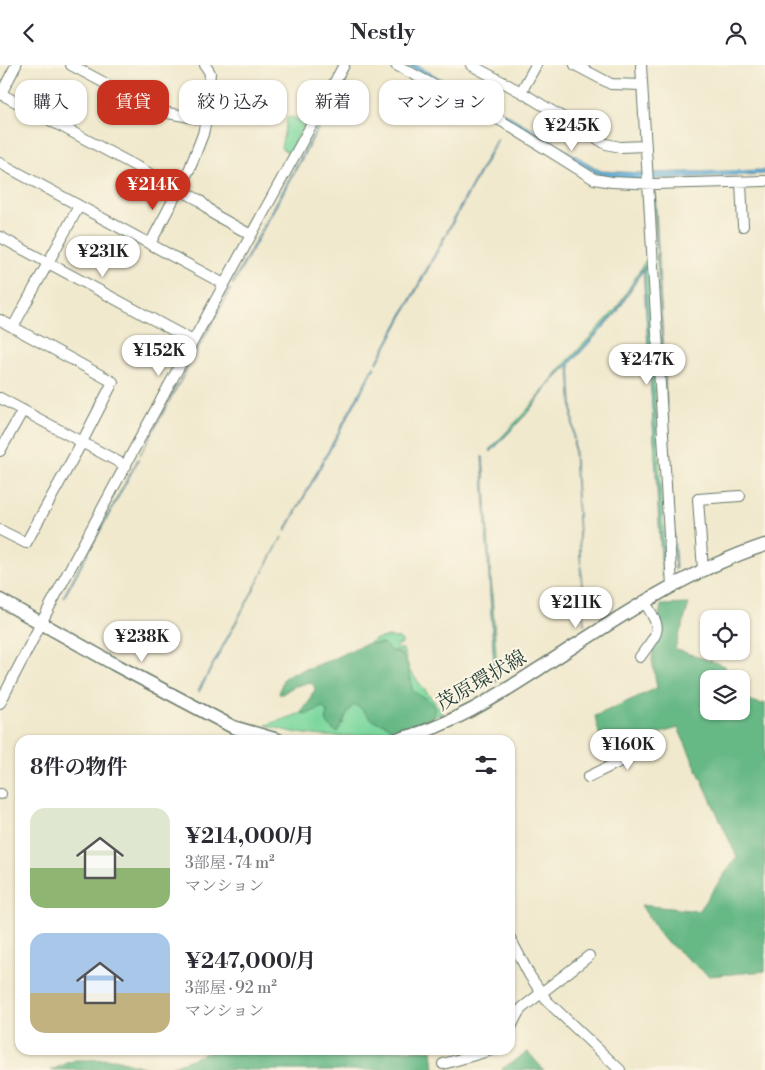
<!DOCTYPE html>
<html lang="ja">
<head>
<meta charset="utf-8">
<style>
  :root { --surface:#fff; --page:#f7f7f7; --text:#2b2b33; --muted:#7c7c81; --accent:#c8321e }
  body { margin:0; font-family:"Libre Bodoni","Noto Serif JP",serif; background:var(--page); color:var(--text); height:100vh; display:flex; flex-direction:column; font-size:19px; white-space:nowrap }
  * { box-sizing:border-box; margin:0 }
  p { font-size:16px; color:var(--muted) }
  .icon { flex:none; width:28px; height:28px; fill:none; stroke:currentColor; stroke-width:2; stroke-linecap:round; stroke-linejoin:round }
  .map { position:relative; flex:1; overflow:hidden }
  .sheet { position:absolute; left:15px; top:670px; width:500px; height:320px; display:flex; flex-direction:column; background:var(--surface); border-radius:15px; box-shadow:0 1px 4px #0004 }
  .sheet>* { flex:none }
  .hud { position:absolute; left:15px; top:15px; width:500px; height:45px; display:flex; gap:10px }
  .controls { position:absolute; left:700px; top:545px; display:grid; gap:10px }
  .controls a { display:grid; place-items:center; width:50px; height:50px; border-radius:10px; background:var(--surface); box-shadow:0 1px 4px #0004; font-size:25px }
  .price { position:absolute; translate:-50% -42px; padding:0 11px; border-radius:18px; background:#fff; color:#222; font-size:16px; line-height:32px; filter:drop-shadow(0 1px 2px #0008) }
  .price::after { content:''; position:absolute; left:50%; top:30px; width:15px; height:11px; margin-left:-8px; background:inherit; clip-path:polygon(0 0,100% 0,50% 100%) }
  .price.selected { background:var(--accent); color:#fff }
  ul { padding:0; list-style:none }
  li { display:flex; align-items:center; gap:15px; height:125px; padding:0 15px }
  li span { display:grid; place-items:center; flex:none; width:140px; height:100px; border-radius:15px; color:#555 }
  li>.icon { margin-inline-start:auto }
  span .icon { width:60px; height:60px; fill:#fffc; stroke-width:1 }
  li b { font-size:21px }
  h2 { display:flex; justify-content:space-between; align-items:center; height:60px; padding:0 15px; font-size:21px }
  .pill { padding:0 18px; border-radius:15px; background:var(--surface); box-shadow:0 1px 4px #0004; font-size:18px; line-height:45px }
  .pill.selected { background:var(--accent); color:#fff }
  header { display:flex; justify-content:space-between; align-items:center; height:65px; padding:0 15px; background:var(--surface); font-size:22px; font-weight:800 }
  .map>svg:first-child { display:block }
  .green { fill:#7dd89e; stroke:#4e8a69 }
  .forest { fill:#66b885; stroke:#427a5c }
  .water { fill:#5eadd8; stroke:#3e7586 }
  .lines { fill:none; stroke-linecap:round; stroke-linejoin:round }
  .minor-casing { stroke:#68796a; stroke-width:12 }
  .major-casing { stroke:#68796a; stroke-width:15 }
  .minor { stroke:#fff; stroke-width:10 }
  .major { stroke:#fff; stroke-width:12 }
  .labels { text-anchor:middle; stroke-width:4; stroke-linejoin:round; paint-order:stroke }
  .street-label { font-size:20px; fill:#1f3d34; stroke:#fcf5e5 }
</style>
</head>
<body>
<header><svg class="icon" aria-label="back" viewBox="0 0 24 24"><path d="M15 5l-7 7 7 7"/></svg>Nestly<svg class="icon" aria-label="person" viewBox="0 0 24 24"><circle cx="12" cy="8" r="4"/><path d="M4 21q1-7 8-7t8 7"/></svg></header>
<div class="map">
<svg width="765" height="1005" viewBox="0 0 765 1005">
  <rect width="100%" height="100%" fill="#fcf5e5"/>
  <filter id="ink" filterUnits="userSpaceOnUse"><feTurbulence type="fractalNoise" baseFrequency=".02" numOctaves="2"/><feDisplacementMap in="SourceGraphic" scale="10" xChannelSelector="R" yChannelSelector="G"/><feConvolveMatrix kernelMatrix="1 2 1 2 8 2 1 2 1" color-interpolation-filters="sRGB"/></filter>
  <filter id="wash" filterUnits="userSpaceOnUse"><feTurbulence type="fractalNoise" baseFrequency=".0096" numOctaves="4" result="noise"/><feDisplacementMap in="SourceGraphic" scale="20" xChannelSelector="R" yChannelSelector="G"/><feGaussianBlur stdDeviation="1.12" result="paint"/><feColorMatrix in="noise" values="0 0 0 0 0 0 0 0 0 0 0 0 0 0 0 0 0 1.4 0 .05"/><feComposite in="paint" operator="in"/></filter>
  <g filter="url(#wash)">
    <rect width="100%" height="100%" fill="#f0e9cd"/>
    <path class="green" d="M292,52L303,57L304,61L289,88L281,83L287,53Z
      M656,122L655,125L675,505L653,125Z
      M647,193L666,510L662,512L644,201L615,248L551,316L528,347L490,386L491,383L527,345L561,303L616,244Z
      M483,392L498,616L496,617Z
      M388,572L398,573L402,576V579L396,581L397,584H403L410,606L443,648L428,654L432,652L412,625L411,614L402,589L396,586H391L382,578L364,580L376,574Z
      M353,640L359,641C368,652 382,654 392,665C351,675 306,673 266,660L301,648L307,649L322,642L327,647L326,656L343,659L346,647Z"/>
    <path class="forest" d="M689,539L675,584L725,601V614H709V646H741V633L761,639L765,638V906L709,911L661,872L641,840L698,846L737,792L678,663L603,685L595,651L657,623L652,594L661,540Z
      M370,578L384,579L391,586C408,586 410,611 412,625C420,633 441,636 432,652L415,659L392,665C382,655 382,660 373,655C365,651 363,641 353,640C346,648 344,658 337,667C327,661 326,658 327,647L322,642L307,649L301,648C304,641 308,639 310,635C311,631 311,629 315,625L314,621L310,617L293,622L282,629H279L283,614L288,610L328,596L360,581Z
      M215,985H432L434,1005H157L170,1002Z
      M528,987L544,1005H500Z
      M115,994L153,1005H51L75,995Z"/>
    <path class="water" d="M351,0H353L233,220L232,219Z
      M405,0H416L510,51L601,106L642,108L765,105V109L642,115L611,113L599,110L507,56Z
      M497,73L498,74L377,299L376,298Z
      M654,125L676,504L675,505Z
      M644,201L663,506L643,205L617,248L570,299L584,560L569,300L552,317L528,347L491,387L490,386L528,347L551,316L615,248Z
      M230,223L231,224L140,390Z
      M373,302H375L286,466H285Z
      M482,391L483,392L495,618Z
      M138,394H139L64,533L63,532Z
      M282,472L199,627L198,626Z"/>
  </g>
  <g filter="url(#ink)">
    <g class="lines">
      <g class="minor-casing">
        <path id="minor" d="M16,0L1,29L199,135L215,150L251,170
          M71,0L157,46L206,55
          M396,0L503,57L594,114L612,117L655,119L765,116
          M471,0L521,27L606,79L620,82L646,81
          M575,0L611,19L642,20
          M641,0L672,521
          M521,27L536,0
          M0,98L224,219
          M741,117L743,161
          M0,172L193,276
          M150,179L190,103L203,69L206,55L210,8L205,0
          M0,255L113,317L82,377L26,478L0,465
          M13,262L79,141
          M0,333L126,401
          M0,386L23,345
          M703,505L698,434L740,431
          M640,592C660,564 663,566 644,536
          M0,638L51,539L132,388L344,0
          M588,712L658,678
          M0,729H1
          M510,873L530,911L547,936L620,1005
          M510,964L518,948L522,943L589,891
          M443,999L492,985"/>
      </g>
      <g class="major-casing">
        <path id="major" d="M0,535L114,599L233,662L278,675
          M396,675C453,661 500,629 548,598C618,553 686,506 765,480"/>
      </g>
      <use href="#minor" class="minor"/>
      <use href="#major" class="major"/>
    </g>
  </g>
  <g class="labels">
    <g class="street-label">
      <text transform="translate(481 615) rotate(-30)" y="7">茂原環状線</text>
    </g>
  </g>
</svg>
<div class="controls">
<a><svg class="icon" aria-label="locate" viewBox="0 0 24 24"><circle cx="12" cy="12" r="6"/><path d="M12 2v4M12 18v4M2 12h4M18 12h4"/></svg></a>
<a><svg class="icon" aria-label="layers" viewBox="0 0 24 24"><path d="M12 4l9 5-9 5-9-5zM3 14l9 5 9-5"/></svg></a>
</div>
<b class="price" style="left:572px;top:87px">¥245K</b>
<b class="price selected" style="left:153px;top:146px">¥214K</b>
<b class="price" style="left:103px;top:213px">¥231K</b>
<b class="price" style="left:159px;top:312px">¥152K</b>
<b class="price" style="left:647px;top:321px">¥247K</b>
<b class="price" style="left:576px;top:564px">¥211K</b>
<b class="price" style="left:142px;top:598px">¥238K</b>
<b class="price" style="left:628px;top:706px">¥160K</b>
<div class="hud">
<a class="pill">購入</a>
<a class="pill selected">賃貸</a>
<a class="pill">絞り込み</a>
<a class="pill">新着</a>
<a class="pill">マンション</a>
</div>
<section class="sheet">
<h2>8件の物件<svg class="icon" aria-label="filters" viewBox="0 0 24 24"><path d="M4 7h16M4 17h16"/><circle cx="9" cy="7" r="2"/><circle cx="15" cy="17" r="2"/></svg></h2>
<ul>
<li><span style="background:linear-gradient(#dfe7d0 60%,#8fb573 0)"><svg class="icon" aria-label="home" viewBox="0 0 24 24"><path d="M3 11l9-7 9 7M6 9v11h12V9"/></svg></span><div><b>¥214,000/月</b><p>3部屋 · 74 m²</p><p>マンション</p></div></li>
<li><span style="background:linear-gradient(#a9c7e8 60%,#c2b280 0)"><svg class="icon" aria-label="home" viewBox="0 0 24 24"><path d="M3 11l9-7 9 7M6 9v11h12V9"/></svg></span><div><b>¥247,000/月</b><p>3部屋 · 92 m²</p><p>マンション</p></div></li>
</ul>
</section>
</div>
</body>
</html>
